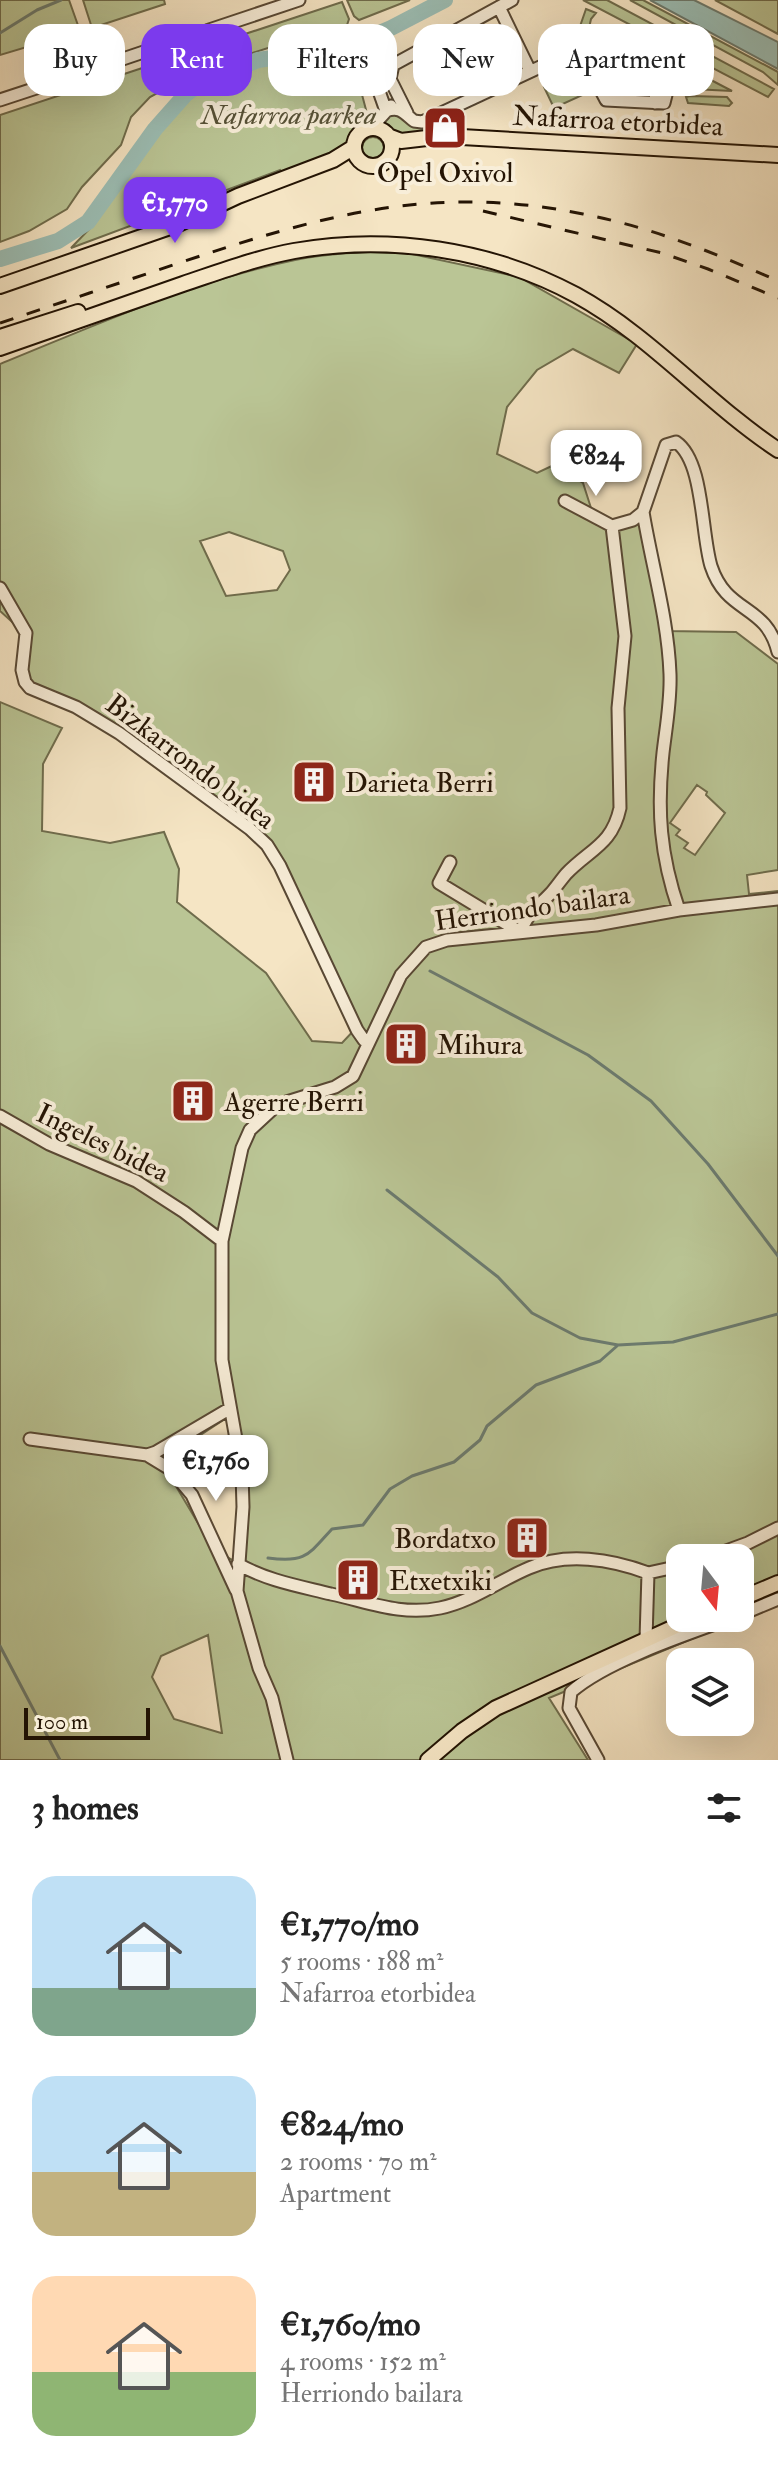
<!DOCTYPE html>
<html lang="en">
<head>
<meta charset="utf-8">
<style>
  :root { --surface:#fff; --page:#f2f2f2; --text:#222; --muted:#767676; --accent:#7c3aed }
  body { margin:0; font-family:"IM FELL Double Pica",serif; background:var(--page); color:var(--text); height:100vh; display:flex; flex-direction:column; font-size:30px; white-space:nowrap }
  * { box-sizing:border-box; margin:0 }
  p { font-size:26px; color:var(--muted) }
  .icon { flex:none; width:44px; height:44px; fill:none; stroke:currentColor; stroke-width:2; stroke-linecap:round; stroke-linejoin:round }
  .map { position:relative; height:1760px; overflow:hidden }
  .drawer { display:flex; flex-direction:column; background:var(--surface); flex:1 }
  .drawer>* { flex:none }
  .hud { position:absolute; left:24px; top:24px; width:730px; height:72px; display:flex; gap:16px }
  .needle { width:52px; rotate:164deg }
  .fabs { position:absolute; left:666px; top:1544px; display:grid; gap:16px }
  .fabs a { display:grid; place-items:center; width:88px; height:88px; border-radius:16px; background:var(--surface); box-shadow:0 8px 32px #0002; font-size:40px }
  .scale { position:absolute; left:24px; bottom:20px; width:126px; box-sizing:border-box; padding-left:8px; border:4px solid #241404; border-top:0; font-size:22px; line-height:28px; white-space:nowrap; color:#241404; -webkit-text-stroke:6px #f8eed9; paint-order:stroke }
  .price { position:absolute; translate:-50% -68px; padding:0 18px; border-radius:16px; background:#fff; color:#222; font-size:26px; line-height:52px; filter:drop-shadow(0 2px 4px #0008) }
  .price::after { content:''; position:absolute; left:50%; top:48px; width:24px; height:18px; margin-left:-12px; background:inherit; clip-path:polygon(0 0,100% 0,50% 100%) }
  .price.selected { background:var(--accent); color:#fff }
  ul { padding:0; list-style:none }
  li { display:flex; align-items:center; gap:24px; height:200px; padding:0 32px }
  li span { display:grid; place-items:center; flex:none; width:224px; height:160px; border-radius:24px; color:#555 }
  li>.icon { margin-inline-start:auto }
  span .icon { width:96px; height:96px; fill:#fffc; stroke-width:1 }
  li b { font-size:34px }
  h2 { display:flex; justify-content:space-between; align-items:center; height:96px; padding:0 32px; font-size:34px }
  .tag { padding:0 28px; border-radius:24px; background:var(--surface); box-shadow:0 8px 32px #0002; font-size:28px; line-height:72px }
  .tag.selected { background:var(--accent); color:#fff }
  .map>svg:first-child { display:block }
  .green { fill:#bac595; stroke:#6f6c4c; stroke-width:2; fill-rule:evenodd }
  .water { fill:#9cbfb6; stroke:#6c7b6f; stroke-width:2 }
  .lines { fill:none; stroke-linecap:round; stroke-linejoin:round }
  .stream { stroke:#6c7b6f; stroke-width:3 }
  .river { stroke:#9cbfb6; stroke-width:16 }
  .minor-casing { stroke:#584834; stroke-width:15 }
  .major-casing { stroke:#241404; stroke-width:18 }
  .minor { stroke:#f8eed9; stroke-width:11 }
  .major { stroke:#f5e5c4; stroke-width:14 }
  .rail { stroke:#241404; stroke-width:3; stroke-dasharray:14 14; stroke-linecap:butt }
  .labels { text-anchor:middle; stroke-width:8; stroke-linejoin:round; paint-order:stroke }
  .park-label { font-size:28px; font-style:italic; fill:#585237; stroke:#f8eed9 }
  .street-label { font-size:28px; fill:#241404; stroke:#f8eed9 }
  .poi-label { font-size:28px; fill:#241404; stroke:#f8eed9; text-anchor:start }
</style>
</head>
<body>
<div class="map">
<svg width="778" height="1760" viewBox="0 0 778 1760">
  <rect width="100%" height="100%" fill="#f5e5c4"/>
  <filter id="stains"><feTurbulence type="fractalNoise" baseFrequency=".0025" numOctaves="4"/><feColorMatrix values="0 0 0 0 .2 0 0 0 0 .09 0 0 0 0 .02 0 0 0 .5 -.17"/></filter>
  <radialGradient id="worn" r=".72"><stop offset=".6" stop-color="#630" stop-opacity="0"/><stop offset="1" stop-color="#630" stop-opacity=".3"/></radialGradient>
  <path class="green" d="M0,0H69L80,31L0,55Z
    M83,0H164L165,4L92,28Z
    M347,0H410L359,20L354,16Z
    M583,0H607L774,89L768,97Z
    M630,0H643L778,72V85L763,72Z
    M715,0H778V34Z
    M342,2L349,19L346,28L354,33L317,44L268,48L199,70L150,97L131,117L121,145L82,187L67,209L29,231L0,242V115Z
    M586,9L596,13L591,19L587,37H584L587,53L585,54L577,35Z
    M352,57L369,121L352,134L340,154L282,175L280,170L71,248L95,223L166,119L194,90L219,78L273,60L315,61Z
    M686,67L732,91L673,88L670,82Z
    M580,71L589,92L554,108L544,87Z
    M690,96L727,97L732,103L729,106L688,103L686,97Z
    M390,112L427,124L425,128L429,132L401,137L388,131L384,119Z
    M362 148a11 11 0 1 1 22 0a11 11 0 1 1-22 0Z
    M398,251L519,277L637,344L619,373L573,349L537,370L507,407L497,454L537,473L554,465L583,483L591,508L614,525L640,523L666,631L736,632L778,664V870L747,875L749,894L778,891V1603L549,1698L588,1760H0V702L62,728L43,764L42,831L110,843L164,832L179,869L177,902L266,973L312,1041L342,1043L358,1026L262,836L117,725L17,675L21,630L0,611V364C96,325 193,281 295,260C329,253 364,252 398,251ZM229,532L283,551L290,570L277,590L226,596L200,541ZM697,785L707,792L706,795L725,813L695,855L684,848L688,843L676,835L680,830L670,823ZM228,1417L243,1495L234,1561L214,1550L161,1461ZM680,1558H740V1618H680ZM208,1635L222,1733H221L174,1719L152,1677L161,1656Z"/>
  <path class="water" d="M650,0H694L778,42V69Z"/>
  <g class="lines">
    <path class="stream" d="M0,33L37,10L61,0
      M430,971L588,1055L651,1101L708,1164L778,1256
      M387,1190L498,1277L532,1313L580,1338L618,1345L673,1342L778,1314
      M268,1558C306,1563 308,1555 332,1529L363,1525L390,1489L412,1476L454,1462L480,1440L487,1426L536,1385L600,1361L617,1346
      M0,1646L60,1760"/>
    <path class="river" d="M0,259L58,241L88,222L155,129L186,94L202,82L258,60L346,47L391,28L445,0"/>
    <g class="minor-casing">
      <path id="minor" d="M499,7L529,69
        M0,100L79,74L102,69L108,64L176,41H186L209,30L299,0
        M386,111C400,106 404,113 414,121L422,122L570,53L584,58L606,100L664,103L666,95L663,89L656,92L655,103
        M386,111L374,77L392,64
        M407,113L390,79L393,65L512,0
        M370,129L391,106
        M565,501L612,526
        M643,512C652,566 668,619 670,674C671,701 666,727 663,753C657,810 660,855 679,910
        M0,588L26,633L22,670L25,682L30,688L76,707L119,733L250,829L267,845L280,866L357,1030L364,1040L368,1041
        M450,862L439,883L520,932C531,909 535,910 551,893C556,887 561,880 566,874C590,849 612,845 620,808L618,708L625,636L612,526L633,520L643,512L666,445L676,442C704,461 701,533 711,566C727,615 766,603 778,652
        M0,1116L49,1144L136,1181L184,1212L222,1241
        M30,1439L147,1455L156,1452L229,1409
        M147,1455L170,1469L192,1495L236,1590
        M707,1558L748,1543L778,1528
        M238,1564C268,1581 299,1586 331,1594C369,1602 401,1616 440,1608C473,1601 498,1581 529,1568C566,1552 611,1559 648,1573L646,1639
        M648,1573L680,1566
        M740,1615L778,1599
        M287,1760L272,1698L259,1668L237,1591L243,1507L242,1473L222,1360V1241L242,1148L250,1130L277,1105L335,1087L353,1076L401,975L426,947L447,940L596,925L679,910L778,899
        M598,1760L569,1708L571,1692C606,1661 687,1634 732,1618"/>
    </g>
    <g class="major-casing">
      <path id="major" d="M354 147a19 19 0 1 1 38 0a19 19 0 1 1-38 0Z
        M388,136L401,141L444,136L778,155
        M0,286L176,225L238,196L333,160L354,147
        M0,337L78,312
        M0,348C61,327 122,305 183,284C219,272 256,258 294,251C388,234 491,249 576,295C651,336 707,403 778,450
        M740,1599L778,1583
        M428,1760L462,1731L496,1708L694,1618"/>
    </g>
    <use href="#minor" class="minor"/>
    <use href="#major" class="major"/>
    <path class="rail" d="M483,211L662,253L708,269L778,298
      M0,323C60,303 119,283 179,263C320,216 433,183 583,214C651,227 715,253 778,281"/>
  </g>
  <defs>
    <g id="shop-square" transform="scale(2.3)"><rect x="-9" y="-9" width="18" height="18" rx="4" fill="#8f2418" stroke="#f8eed9"/><path d="M-5-2.5h2.3a2.7 3.5 0 0 1 5.4 0H5L5.5 6h-11ZM-1.5-2.5h3a1.5 2.3 0 0 0-3 0Z" fill="#fff"/></g>
    <g id="building-square" transform="scale(2.3)"><rect x="-9" y="-9" width="18" height="18" rx="4" fill="#8f2418" stroke="#f8eed9"/><path d="M-4-6H4V6H1V3H-1V6H-4ZM-2.5-4.3h1.7v1.8h-1.7ZM.8-4.3h1.7v1.8H.8ZM-2.5-1h1.7V.8h-1.7ZM.8-1h1.7V.8H.8Z" fill="#fff"/></g>
  </defs>
  <g fill-rule="evenodd">
    <use href="#shop-square" x="445" y="128"/>
    <use href="#building-square" x="314" y="782"/>
    <use href="#building-square" x="406" y="1044"/>
    <use href="#building-square" x="193" y="1101"/>
    <use href="#building-square" x="527" y="1538"/>
    <use href="#building-square" x="358" y="1580"/>
  </g>
  <g class="labels">
    <g class="park-label">
      <text x="289" y="124">Nafarroa parkea</text>
    </g>
    <g class="street-label">
      <text transform="translate(618 120) rotate(3)" y="10">Nafarroa etorbidea</text>
      <text transform="translate(191 761) rotate(37)" y="10">Bizkarrondo bidea</text>
      <text transform="translate(532 907) rotate(-8)" y="10">Herriondo bailara</text>
      <text transform="translate(103 1142) rotate(26)" y="10">Ingeles bidea</text>
    </g>
    <g class="poi-label">
      <text x="445" y="182" text-anchor="middle">Opel Oxivol</text>
      <text x="345" y="792">Darieta Berri</text>
      <text x="437" y="1054">Mihura</text>
      <text x="224" y="1111">Agerre Berri</text>
      <text x="496" y="1548" text-anchor="end">Bordatxo</text>
      <text x="389" y="1590">Etxetxiki</text>
    </g>
  </g>
  <rect width="100%" height="100%" filter="url(#stains)"/>
  <rect width="100%" height="100%" fill="url(#worn)"/>
</svg>
<div class="fabs">
<a><svg class="needle" viewBox="-14 -14 28 28"><path d="M0-13l5 13h-10z" fill="#e53935"/><path d="M0 13l5-13h-10z" fill="#767676"/></svg></a>
<a><svg class="icon" aria-label="layers" viewBox="0 0 24 24"><path d="M12 4l9 5-9 5-9-5zM3 14l9 5 9-5"/></svg></a>
</div>
<div class="scale">100 m</div>
<b class="price selected" style="left:175px;top:245px">€1,770</b>
<b class="price" style="left:596px;top:498px">€824</b>
<b class="price" style="left:216px;top:1503px">€1,760</b>
<div class="hud">
<a class="tag">Buy</a>
<a class="tag selected">Rent</a>
<a class="tag">Filters</a>
<a class="tag">New</a>
<a class="tag">Apartment</a>
</div>
</div>
<section class="drawer">
<h2>3 homes<svg class="icon" aria-label="filters" viewBox="0 0 24 24"><path d="M4 7h16M4 17h16"/><circle cx="9" cy="7" r="2"/><circle cx="15" cy="17" r="2"/></svg></h2>
<ul>
<li><span style="background:linear-gradient(#bfe0f5 70%,#7fa58c 0)"><svg class="icon" aria-label="home" viewBox="0 0 24 24"><path d="M3 11l9-7 9 7M6 9v11h12V9"/></svg></span><div><b>€1,770/mo</b><p>5 rooms · 188 m²</p><p>Nafarroa etorbidea</p></div></li>
<li><span style="background:linear-gradient(#bfe0f5 60%,#c2b280 0)"><svg class="icon" aria-label="home" viewBox="0 0 24 24"><path d="M3 11l9-7 9 7M6 9v11h12V9"/></svg></span><div><b>€824/mo</b><p>2 rooms · 70 m²</p><p>Apartment</p></div></li>
<li><span style="background:linear-gradient(#ffd9b3 60%,#8fb573 0)"><svg class="icon" aria-label="home" viewBox="0 0 24 24"><path d="M3 11l9-7 9 7M6 9v11h12V9"/></svg></span><div><b>€1,760/mo</b><p>4 rooms · 152 m²</p><p>Herriondo bailara</p></div></li>
</ul>
</section>
</body>
</html>
